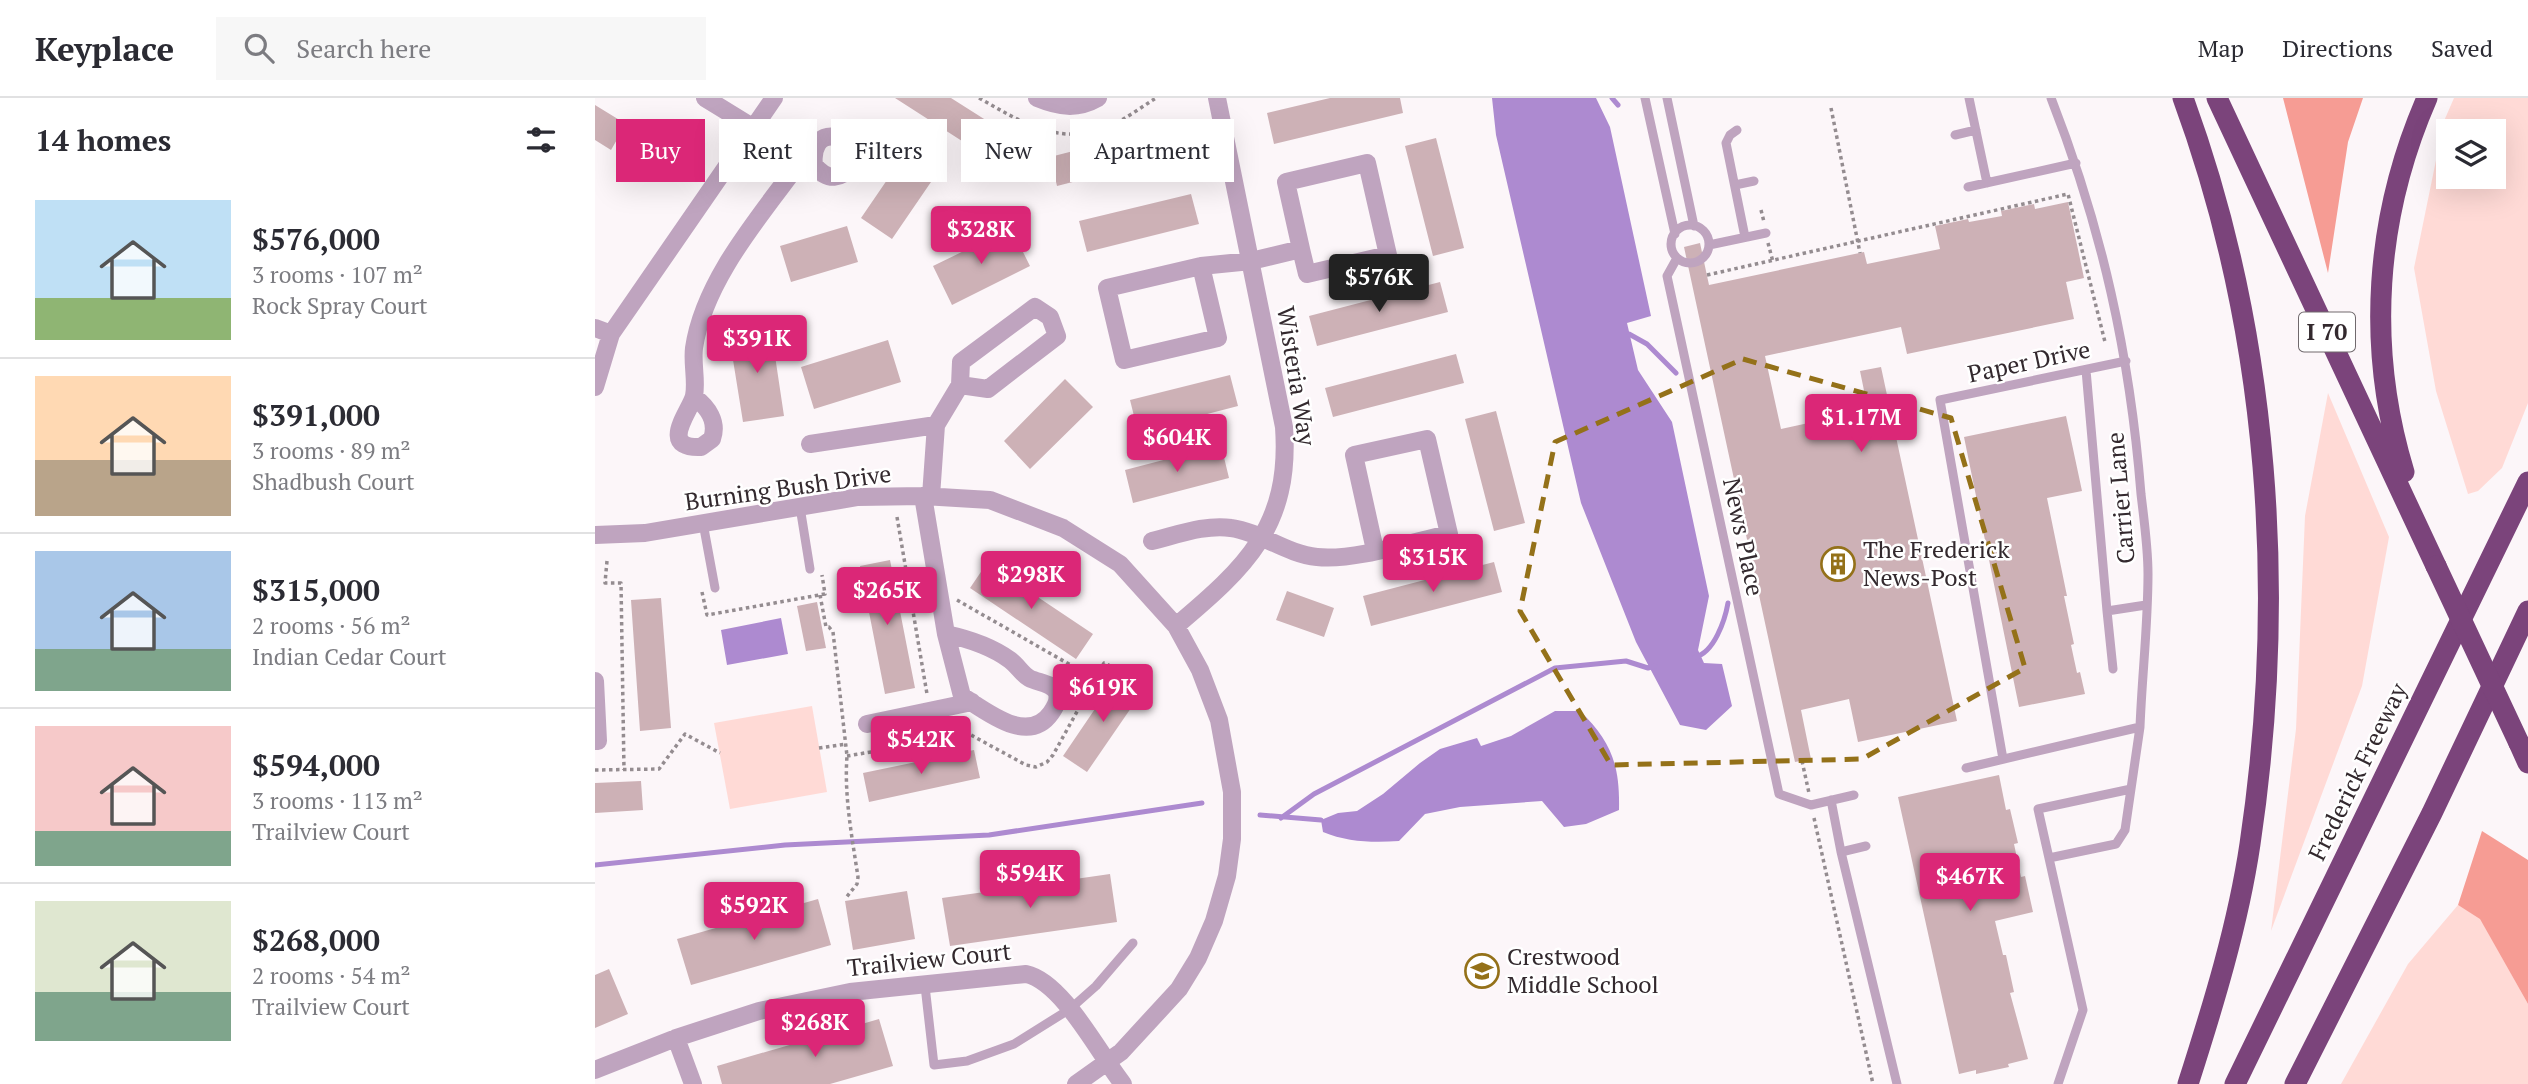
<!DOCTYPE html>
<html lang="en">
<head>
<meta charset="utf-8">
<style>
  :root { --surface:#fff; --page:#f7f7f7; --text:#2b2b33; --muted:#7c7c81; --line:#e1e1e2; --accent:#db2777 }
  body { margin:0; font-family:"PT Serif",serif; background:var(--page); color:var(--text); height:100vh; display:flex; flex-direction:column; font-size:26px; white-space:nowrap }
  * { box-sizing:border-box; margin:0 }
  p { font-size:23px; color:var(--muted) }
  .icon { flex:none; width:38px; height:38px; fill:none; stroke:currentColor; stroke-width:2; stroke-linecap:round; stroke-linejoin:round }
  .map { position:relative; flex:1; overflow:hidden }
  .panel { display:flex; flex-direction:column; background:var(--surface); width:595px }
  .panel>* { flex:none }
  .banner { position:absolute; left:21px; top:21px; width:665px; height:63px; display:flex; gap:14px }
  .buttons { position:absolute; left:1841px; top:21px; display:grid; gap:14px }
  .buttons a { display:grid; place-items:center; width:70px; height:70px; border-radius:0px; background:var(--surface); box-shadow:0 7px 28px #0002; font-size:35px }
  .price { position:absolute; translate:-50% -60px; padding:0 16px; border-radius:7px; background:var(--accent); color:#fff; font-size:23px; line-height:46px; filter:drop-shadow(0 2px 4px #0008) }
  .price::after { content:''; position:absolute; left:50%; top:42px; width:21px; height:16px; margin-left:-10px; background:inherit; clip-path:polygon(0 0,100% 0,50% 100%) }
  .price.active { background:#222; color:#fff }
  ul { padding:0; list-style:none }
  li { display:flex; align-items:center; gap:21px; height:175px; padding:0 35px }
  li+li { border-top:2px solid var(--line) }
  li span { display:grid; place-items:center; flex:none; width:196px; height:140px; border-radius:0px; color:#555 }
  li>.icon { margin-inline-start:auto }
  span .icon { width:84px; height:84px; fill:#fffc; stroke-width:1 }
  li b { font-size:30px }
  h2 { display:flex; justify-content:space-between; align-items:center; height:84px; padding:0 35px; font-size:30px }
  .tag { padding:0 24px; border-radius:0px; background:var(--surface); box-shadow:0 7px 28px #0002; font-size:24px; line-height:63px }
  .tag.active { background:var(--accent); color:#fff }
  header { display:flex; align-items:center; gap:42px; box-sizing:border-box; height:98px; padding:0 35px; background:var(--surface); border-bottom:2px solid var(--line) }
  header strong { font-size:33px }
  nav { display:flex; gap:38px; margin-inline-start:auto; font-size:24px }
  .search { width:490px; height:63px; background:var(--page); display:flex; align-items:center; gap:18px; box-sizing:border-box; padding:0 24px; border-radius:0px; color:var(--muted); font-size:26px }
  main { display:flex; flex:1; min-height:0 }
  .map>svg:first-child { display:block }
  .green { fill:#ffdad6; fill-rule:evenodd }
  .forest { fill:#f69c94 }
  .water { fill:#ad8ad0 }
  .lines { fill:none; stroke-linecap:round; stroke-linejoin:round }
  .stream { stroke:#ad8ad0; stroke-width:5 }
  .building { fill:#cdb1b6 }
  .path { stroke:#948c90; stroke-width:3.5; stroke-dasharray:3.5 3.5; stroke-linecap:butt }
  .lane { stroke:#bfa4bf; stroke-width:9 }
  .street { stroke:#bfa4bf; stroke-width:18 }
  .highway { stroke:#7b447b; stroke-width:21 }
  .highway-bridge { stroke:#7b447b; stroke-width:21 }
  .marked { fill:none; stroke:#947119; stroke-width:5; stroke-dasharray:14 9; stroke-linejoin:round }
  .labels { text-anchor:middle; stroke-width:5; stroke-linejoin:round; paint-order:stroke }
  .shield { fill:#fff; stroke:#70696d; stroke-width:2 }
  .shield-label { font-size:23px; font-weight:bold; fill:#33292e }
  .street-label { font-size:24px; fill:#33292e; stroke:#fff }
  .poi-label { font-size:24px; fill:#33292e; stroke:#fff; text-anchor:start }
</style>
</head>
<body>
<header>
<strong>Keyplace</strong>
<div class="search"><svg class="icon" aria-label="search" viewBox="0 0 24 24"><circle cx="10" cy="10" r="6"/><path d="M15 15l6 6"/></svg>Search here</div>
<nav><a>Map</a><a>Directions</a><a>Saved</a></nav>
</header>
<main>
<section class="panel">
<h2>14 homes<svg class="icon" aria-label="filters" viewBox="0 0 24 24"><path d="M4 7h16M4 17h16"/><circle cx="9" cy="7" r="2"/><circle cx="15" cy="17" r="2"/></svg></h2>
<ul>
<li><span style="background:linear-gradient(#bfe0f5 70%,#8fb573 0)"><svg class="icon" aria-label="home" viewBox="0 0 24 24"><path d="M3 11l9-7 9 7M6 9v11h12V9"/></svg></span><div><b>$576,000</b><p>3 rooms · 107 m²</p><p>Rock Spray Court</p></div></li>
<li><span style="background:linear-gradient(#ffd9b3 60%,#b9a48a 0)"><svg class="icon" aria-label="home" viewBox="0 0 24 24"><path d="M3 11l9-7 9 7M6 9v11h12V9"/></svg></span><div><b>$391,000</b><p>3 rooms · 89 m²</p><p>Shadbush Court</p></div></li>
<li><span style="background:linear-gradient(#a9c7e8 70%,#7fa58c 0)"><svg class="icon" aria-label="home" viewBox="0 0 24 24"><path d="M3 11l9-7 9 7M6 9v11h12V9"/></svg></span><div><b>$315,000</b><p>2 rooms · 56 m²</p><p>Indian Cedar Court</p></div></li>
<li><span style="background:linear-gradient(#f6c9c9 75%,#7fa58c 0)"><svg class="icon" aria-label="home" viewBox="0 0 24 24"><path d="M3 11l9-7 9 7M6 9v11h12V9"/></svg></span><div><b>$594,000</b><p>3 rooms · 113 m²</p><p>Trailview Court</p></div></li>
<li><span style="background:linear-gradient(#dfe7d0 65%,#7fa58c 0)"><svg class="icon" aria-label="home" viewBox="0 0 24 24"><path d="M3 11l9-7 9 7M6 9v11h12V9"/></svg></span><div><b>$268,000</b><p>2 rooms · 54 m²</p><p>Trailview Court</p></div></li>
</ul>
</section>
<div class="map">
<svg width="1933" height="986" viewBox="0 0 1933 986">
  <rect width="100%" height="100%" fill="#fcf6f9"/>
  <path class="green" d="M1859,0H1933V305L1907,370L1883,393L1873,396L1841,293L1819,170L1849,23ZM1853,33H1899V79H1853Z
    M1733,295L1794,439L1767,588L1676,833L1701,631L1710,418Z
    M217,608L232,694L135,711L119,625Z
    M1863,807L1885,820L1933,906V986H1746L1813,866Z"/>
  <path class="forest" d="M1688,0H1768L1753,44L1733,175Z
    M1887,733L1933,762V906L1885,821L1863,807Z"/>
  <path class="water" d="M897,0H1001L1015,29L1056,218L1032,225L1043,272L1077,324L1114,498L1103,552L1109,565L1127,566L1137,608L1111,632L1085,627L1041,544L986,405L901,37Z
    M186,520L193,556L132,567L126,532Z
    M960,613H985C1017,644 1025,668 1024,712L991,726L969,729L947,703L865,709L830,716L804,743C778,745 752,744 728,734L726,722L743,715L762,713L788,696L825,665L845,651L882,640L886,648L916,638Z"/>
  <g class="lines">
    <path class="stream" d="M1017,0L1023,7
      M1034,236L1052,246L1081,275
      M1100,559C1119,555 1130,522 1133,505
      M665,717L726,722
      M686,720L719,696L960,570L1031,563L1053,570L1060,568
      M0,767L190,747L394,737L607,705"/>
  </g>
  <path class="building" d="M300,0H356L397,26L381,52Z
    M735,0H805L808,15L679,46L672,15Z
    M0,7L31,26L16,52L0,42Z
    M580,27L587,56L462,88L455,59Z
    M841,40L869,150L838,158L810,48Z
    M305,63L336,84L297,141L266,120Z
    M596,96L604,126L492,154L484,123Z
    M1473,104L1489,180L1471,184L1479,221L1312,256L1306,229L1170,258L1186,331L1273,312L1265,273L1286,269L1362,623L1263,644L1254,601L1206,612L1216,661L1200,664L1089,149L1105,145L1114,187L1269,154L1272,166L1345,151L1340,128L1373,121L1374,124L1407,118L1406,113L1439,106L1440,111Z
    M252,128L263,164L196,184L185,148Z
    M416,130L435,168L357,207L338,168Z
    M845,184L853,214L722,248L714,218Z
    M176,231L189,318L148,324L134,237Z
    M293,242L306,284L219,311L206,269Z
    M861,256L869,285L738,319L730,290Z
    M635,277L643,308L543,334L535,302Z
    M470,281L498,309L435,371L409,343Z
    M901,313L930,425L899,433L870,321Z
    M1471,318L1487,393L1452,400L1472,498H1469L1479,546L1476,547L1482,575L1485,574L1490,596L1424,609L1369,339Z
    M626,347L634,380L538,405L530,372Z
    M295,462L320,590L290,596L265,468Z
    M899,464L907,494L776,528L768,498Z
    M392,465L498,536L481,561L375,490Z
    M692,493L739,510L729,539L681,522Z
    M66,500L76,630L45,633L36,502Z
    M222,504L231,550L211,553L202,508Z
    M523,577L547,594L492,674L468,658Z
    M379,652L385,680L274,704L268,675Z
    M1404,677L1411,712L1415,711L1423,745L1419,746L1426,779L1430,778L1438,814L1400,823L1408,857H1411L1419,894L1415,895L1433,961L1413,966L1414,969L1381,976V972L1364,976L1303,699Z
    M46,683L48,712L0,715V685Z
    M515,776L522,824L355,848L347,800Z
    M312,793L320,841L258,852L250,803Z
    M223,801L236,847L96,887L82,841Z
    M14,871L33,916L0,930V877Z
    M284,921L298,968L235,986H127L122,968Z"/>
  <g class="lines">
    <path class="path" d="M384,0C425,23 462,48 510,30C528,23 545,10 561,0
      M1236,10L1265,155
      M1166,112L1169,124
      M1173,145L1178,164
      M1112,177L1473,96L1510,244
      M302,419L332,596
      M12,463L10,485H26L29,672
      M107,494L112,517L230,496L227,477
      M225,497L231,529H234L238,534L252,658C249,698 257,739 263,779L262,786L250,801
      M362,502L500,581
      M224,650L251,646
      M252,658L376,637L431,667L441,669L452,664L458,657L509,565L526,573
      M1207,663L1214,695
      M0,672L64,671L90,636L125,655
      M1219,720L1278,986"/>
    <path class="lane" d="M1050,0L1080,136
      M1072,0L1099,128
      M1374,0L1392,85
      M1142,32L1135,37L1131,45L1150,139
      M1360,37L1381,32
      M1140,87L1159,83
      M1373,89L1481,65
      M1076 146a19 19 0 1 1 38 0a19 19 0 1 1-38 0Z
      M1114,147L1171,135
      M1082,160L1072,178L1184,696L1216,707L1259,697
      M1491,272L1512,513L1551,507
      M205,409L215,471
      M108,425L120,490
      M1512,513L1518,571
      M1408,661L1345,302L1531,263
      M1371,670L1545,629C1547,578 1553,527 1553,476C1553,449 1549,422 1546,396C1535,257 1507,130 1456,0
      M1236,702L1246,754L1302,986
      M1246,754L1271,748
      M1454,760L1521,746L1530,732L1545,629
      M330,888L339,967L372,963L419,946L475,911L501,888L538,845
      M1463,986L1488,912L1443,711L1536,691"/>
    <path class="street" d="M110,0L219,67C217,52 223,35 241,39C275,46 248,103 219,67
      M442,0C464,9 482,12 503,0
      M606,168L512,190L529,262L623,240L606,168L656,163L706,151L691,84L772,65L793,157L712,176L706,151
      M0,230L16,236
      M0,289L16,236L179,0
      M99,299C113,309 123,324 117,341L106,349C62,351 96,312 99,298C102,283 97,266 99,250C109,181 167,116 207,61
      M215,346L341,327
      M328,398L351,536
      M336,398L341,327L365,287L366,264L440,209L455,219L462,238L393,291L365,287
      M0,437L50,435L263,399L328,398L395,402L468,430L525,466L581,528L605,572L624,622L637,694V741L632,778L619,823L603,860L584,891L526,954L481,986
      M557,443C582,437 611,426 636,430C666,434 691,456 722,459C759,463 817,444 854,436L832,341L759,357L780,452
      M581,528C651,469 696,428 689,329L622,0
      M351,536C374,541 396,548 415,562C422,567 427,576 434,580C443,585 458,585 462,595C464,603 460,609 456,615C433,648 391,613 367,598Z
      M0,583L3,643H0
      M272,626L377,604
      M81,940L98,986
      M0,972L81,940L164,913L255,894L431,876C468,884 504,956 528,986"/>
    <path class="highway" d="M1588,0C1675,237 1692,497 1655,746C1643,827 1618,908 1593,986
      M1622,0L1841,468
      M1809,374C1771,249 1780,119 1832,0
      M1924,645L1933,665
      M1640,986L1933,384
      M1700,986L1837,715L1933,513"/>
    <path class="highway-bridge" d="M1841,468L1924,645"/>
  </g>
  <path class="marked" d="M1148,261L1356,320L1430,570L1267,661L1016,667L925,513L960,344Z"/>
  <defs>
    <g id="building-ring" transform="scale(1.75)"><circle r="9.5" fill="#fff" stroke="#947119" stroke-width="1.5"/><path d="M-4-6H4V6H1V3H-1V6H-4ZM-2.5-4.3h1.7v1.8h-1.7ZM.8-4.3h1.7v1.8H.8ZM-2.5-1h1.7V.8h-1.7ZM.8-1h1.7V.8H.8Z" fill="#947119"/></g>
    <g id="school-ring" transform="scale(1.75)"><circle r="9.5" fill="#fff" stroke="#947119" stroke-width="1.5"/><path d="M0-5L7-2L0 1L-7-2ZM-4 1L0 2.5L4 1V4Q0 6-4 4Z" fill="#947119"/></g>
  </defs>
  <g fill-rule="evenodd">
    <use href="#building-ring" x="1243" y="466"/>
    <use href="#school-ring" x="887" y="873"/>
  </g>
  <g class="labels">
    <rect class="shield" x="1704" y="214.5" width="56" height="39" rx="5"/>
    <g class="shield-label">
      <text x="1732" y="242">I 70</text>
    </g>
    <g class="street-label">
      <text transform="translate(1434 264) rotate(-12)" y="8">Paper Drive</text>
      <text transform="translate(701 278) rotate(81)" y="8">Wisteria Way</text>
      <text transform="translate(193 390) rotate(-8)" y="8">Burning Bush Drive</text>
      <text transform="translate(1526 400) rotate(-95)" y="8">Carrier Lane</text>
      <text transform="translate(1148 439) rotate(78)" y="8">News Place</text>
      <text transform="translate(1763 674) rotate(-64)" y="8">Frederick Freeway</text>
      <text transform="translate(334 862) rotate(-6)" y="8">Trailview Court</text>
    </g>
    <g class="poi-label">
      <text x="1268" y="460">The Frederick<tspan x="1268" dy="28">News-Post</tspan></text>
      <text x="912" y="867">Crestwood<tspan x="912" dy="28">Middle School</tspan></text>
    </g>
  </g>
</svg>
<div class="buttons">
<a><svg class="icon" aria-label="layers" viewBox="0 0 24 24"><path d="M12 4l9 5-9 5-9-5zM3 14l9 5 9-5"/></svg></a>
</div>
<b class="price" style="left:386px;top:168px">$328K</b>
<b class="price active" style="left:784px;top:216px">$576K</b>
<b class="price" style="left:162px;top:277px">$391K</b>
<b class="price" style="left:1266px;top:356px">$1.17M</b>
<b class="price" style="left:582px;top:376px">$604K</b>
<b class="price" style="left:838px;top:496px">$315K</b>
<b class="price" style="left:436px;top:513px">$298K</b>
<b class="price" style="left:292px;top:529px">$265K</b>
<b class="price" style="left:508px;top:626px">$619K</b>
<b class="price" style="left:326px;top:678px">$542K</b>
<b class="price" style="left:435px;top:812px">$594K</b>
<b class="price" style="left:1375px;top:815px">$467K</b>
<b class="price" style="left:159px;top:844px">$592K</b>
<b class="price" style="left:220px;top:961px">$268K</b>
<div class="banner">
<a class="tag active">Buy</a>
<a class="tag">Rent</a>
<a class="tag">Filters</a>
<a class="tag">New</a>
<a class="tag">Apartment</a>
</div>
</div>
</main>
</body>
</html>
